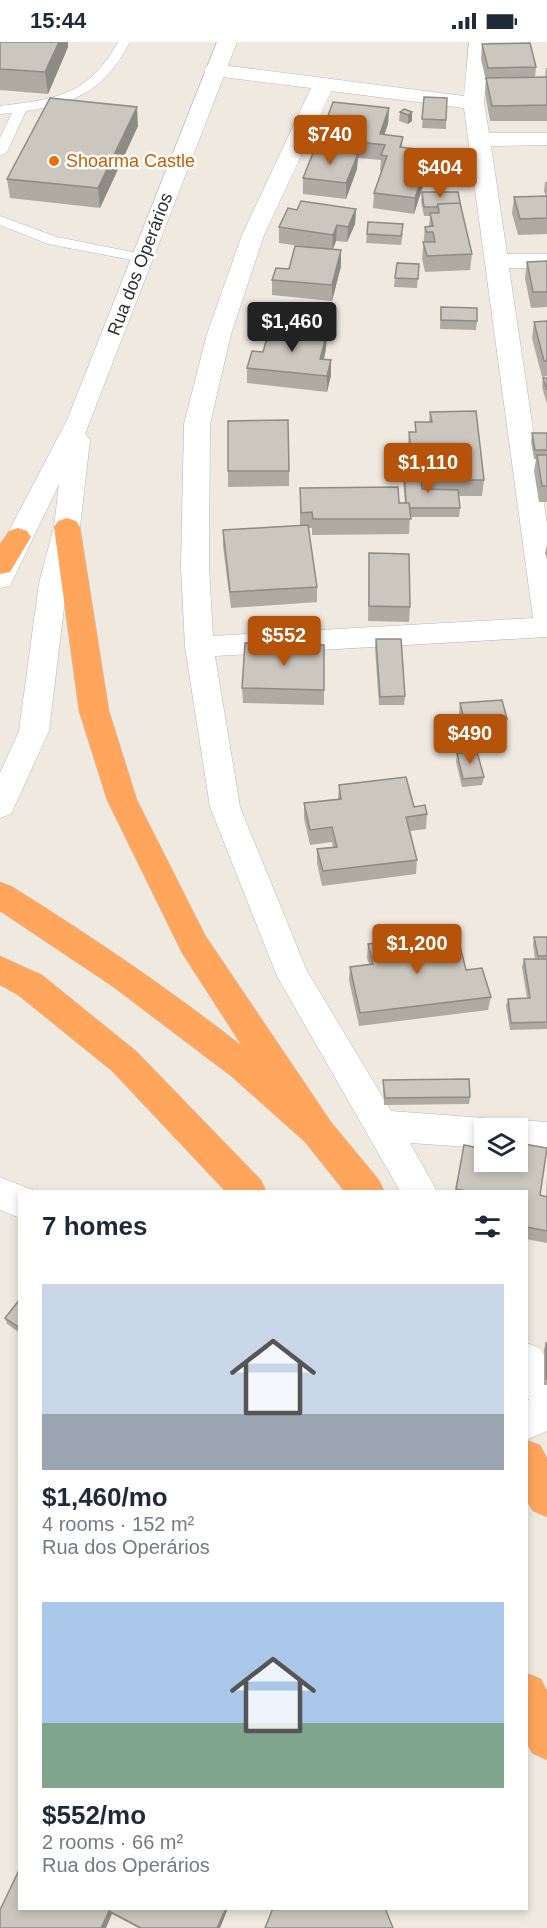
<!DOCTYPE html>
<html lang="en">
<head>
<meta charset="utf-8">
<style>
  :root { --surface:#fff; --page:#f2f2f3; --text:#1f2937; --muted:#747a83; --accent:#b45309 }
  body { margin:0; font-family:Helvetica,sans-serif; background:var(--page); color:var(--text); height:100vh; display:flex; flex-direction:column; font-size:22px; white-space:nowrap }
  * { box-sizing:border-box; margin:0 }
  p { font-size:20px; color:var(--muted) }
  .icon { flex:none; width:33px; height:33px; fill:none; stroke:currentColor; stroke-width:2; stroke-linecap:round; stroke-linejoin:round }
  .map { position:relative; flex:1; overflow:hidden }
  .sheet { position:absolute; left:18px; top:1148px; width:510px; height:720px; display:flex; flex-direction:column; background:var(--surface); border-radius:0px; box-shadow:0 3px 9px #0003 }
  .sheet>* { flex:none }
  .controls { position:absolute; left:474px; top:1076px; display:grid; gap:12px }
  .controls a { display:grid; place-items:center; width:54px; height:54px; border-radius:0px; background:var(--surface); box-shadow:0 3px 9px #0003; font-size:30px }
  .price { position:absolute; translate:-50% -51px; padding:0 14px; border-radius:6px; background:var(--accent); color:#fff; font-size:20px; line-height:39px; filter:drop-shadow(0 2px 3px #0008) }
  .price::after { content:''; position:absolute; left:50%; top:36px; width:18px; height:14px; margin-left:-9px; background:inherit; clip-path:polygon(0 0,100% 0,50% 100%) }
  .price.active { background:#222; color:#fff }
  ul { padding:0; list-style:none }
  li { display:grid; align-content:center; gap:12px; height:318px; padding:0 24px }
  li span { display:grid; place-items:center; height:186px; border-radius:0px; color:#555 }
  li>.icon { margin-inline-start:auto }
  span .icon { width:108px; height:108px; fill:#fffc; stroke-width:1 }
  li b { font-size:26px }
  h2 { display:flex; justify-content:space-between; align-items:center; height:72px; padding:0 24px; font-size:26px }
  .status { display:flex; justify-content:space-between; align-items:center; height:42px; padding:0 30px; background:var(--surface); direction:ltr }
  .status svg { height:16px; fill:currentColor }
  .map>svg:first-child { display:block }
  .lines { fill:none; stroke-linecap:round; stroke-linejoin:round }
  .lane-casing { stroke:#b4b6c1; stroke-width:1 }
  .street-casing { stroke:#b4b6c1; stroke-width:1 }
  .secondary-casing { stroke:#b4b6c1; stroke-width:1 }
  .highway-casing { stroke:#c9c9c9; stroke-width:1 }
  .lane { fill:#fff; fill-rule:evenodd }
  .street { fill:#fff; fill-rule:evenodd }
  .secondary { fill:#fff; fill-rule:evenodd }
  .highway { fill:#ffa55c; fill-rule:evenodd }
  .wall { fill:#afaba3 }
  .shaded-wall { fill:#8e8b85 }
  .building { fill:#cbc7be; stroke:#8e8b85; stroke-width:1.5 }
  .food-dot { fill:#e8710a; stroke:#fff; stroke-width:2 }
  .labels { text-anchor:middle; stroke-width:5; stroke-linejoin:round; paint-order:stroke }
  .far-food-label { font-size:18px; fill:#c56008; stroke:#fff; text-anchor:start }
  .far-street-label { font-size:18px; fill:#2e2e2e; stroke:#fff }
</style>
</head>
<body>
<div class="status"><b>15:44</b><svg viewBox="0 0 49 12"><path d="M0 12V9h3v3zM5 12V6h3v6zM10 12V3h3v9zM15 12V0h3v12zM26 1h20v11H26zM47 4h2v5h-2z"/></svg></div>
<div class="map">
<svg width="547" height="1886" viewBox="0 0 547 1886">
  <rect width="100%" height="100%" fill="#efe9e0"/>
  <g class="lines">
    <g class="lane-casing">
      <path id="lane" d="M118,0H130C105,47 78,61 26,69L7,110L0,114V96L12,71L0,72V64C56,57 88,54 118,0Z
        M0,174L57,195L142,212L149,216L142,220L48,202L0,183Z"/>
    </g>
    <g class="street-casing">
      <path id="street" d="M469,0H489L484,61L489,91H547V103L491,104L507,212H547V226H509L547,482V595L215,614L240,765L307,929L391,1069L484,1076L496,1080L499,1086H484V1106L410,1101L437,1149H400L277,934L210,765L185,605L181,525L184,382L207,292L242,193L311,46L214,34L207,32L204,28L207,24L214,22L464,54ZM331,49L464,66L533,576L213,594L209,525L210,382L231,292L264,193Z
        M518,1078L547,1080V1110L518,1108V1086H504L506,1082Z
        M0,1135L33,1148L20,1149V1176L0,1168Z
        M526,1301L540,1306L547,1317V1389L526,1398V1359L529,1358L526,1354Z"/>
    </g>
    <g class="secondary-casing">
      <path id="secondary" d="M217,0H237L85,392L90,398L80,485L67,541L49,689L11,772L0,776V731L19,689L39,541L54,485L59,442L10,544L0,546V506L67,378Z"/>
    </g>
    <g class="highway-casing">
      <path id="highway" d="M67,476L76,479L80,485L109,669L137,758L205,893L331,1080L379,1138L384,1149H344L305,1100L231,1034L112,944L0,869V840L11,844C91,894 168,946 242,1004L182,911L107,758L79,669L54,485L58,479Z
        M18,486L27,489L31,495L10,530L0,532V502L9,489Z
        M0,914L42,933L136,1009L261,1138L266,1149H225L112,1029L18,953L0,943Z
        M526,1398L540,1403L547,1416V1475L533,1469L526,1458Z
        M526,1631L541,1637L547,1649V1718L532,1711L526,1700Z"/>
    </g>
    <use href="#lane" class="lane"/>
    <use href="#street" class="street"/>
    <use href="#secondary" class="secondary"/>
    <use href="#highway" class="highway"/>
  </g>
  <path class="wall" d="M0,0L68,5L48,52L0,48Z
    M482,2L536,25L535,35H545L546,26H547V79H490L485,51L486,39L481,17Z
    M424,55L446,78V87L422,86Z
    M389,66L388,82L384,93L403,95L402,106L429,125L414,172L373,166L374,151L381,129H380L381,118L358,116L357,127L346,157L303,152V136L320,107V96Z
    M404,67L412,79L408,82L399,79L400,70Z
    M138,84L100,166L10,156L7,137Z
    M545,140H547V192L518,193L512,171L514,155L546,154L544,149Z
    M422,150L461,166L472,212L470,228L425,230L422,216L425,185H429L430,174H424L421,159Z
    M356,167L355,182L347,200L336,199L333,207L341,208V224L332,259L272,253V238L289,227L300,204L279,201V185L297,168Z
    M403,191L401,203L366,201L367,192Z
    M547,219V265L531,266L525,236L527,220Z
    M419,222L417,246L394,245L395,236Z
    M441,265L477,279L476,288L440,287Z
    M547,279V334L542,335L532,296L534,280Z
    M326,307L324,317L331,318V333L327,350L247,341V326L263,310Z
    M543,336H547V362L542,345Z
    M430,370L484,438L482,454H459L460,466L459,475H410L409,492L312,493V486H308L317,545V560L231,566L223,504V488L300,483V446L399,461H405L403,437L404,428H410L408,405L409,390H415V380H429Z
    M532,391H547V460H539L534,429L536,417H534L531,400Z
    M228,429H289V444L228,445Z
    M547,503V518L545,511Z
    M369,511L410,565L409,580L368,579Z
    M376,597L405,654L404,663H379L375,606Z
    M242,646L324,648V663L243,661Z
    M460,661L507,677L505,685L464,689L459,670Z
    M457,711L484,735L482,743L462,745L456,720Z
    M339,743L414,765L427,772L426,787L410,789L417,818L416,832L322,844L317,821V807L333,805L332,800L310,803L304,776V761L338,757Z
    M534,895H547V987L510,988L506,964L508,957L527,956L522,925L524,917H535L533,903Z
    M368,902L466,928L491,955L488,968L359,984L349,938L350,925L369,922L367,916Z
    M383,1038L470,1055L469,1062L384,1063L383,1045Z
    M464,1103L540,1153L546,1155L547,1132V1201L526,1197V1149H455Z
    M20,1257V1291L7,1282L5,1276Z
    M546,1301L547,1302V1343H544V1307Z
    M20,1866H228L220,1886H138L112,1872Z"/>
  <path class="shaded-wall" d="M59,0H68V5L48,52L45,30Z
    M137,65L138,84L100,166L98,146Z
    M389,66L388,82L381,103L380,92Z
    M412,70V79L408,82V73Z
    M431,109L429,125L414,172L415,156Z
    M358,112L357,127L346,157V141Z
    M356,167L355,182L347,200L348,185Z
    M337,183L336,199L332,209L333,193Z
    M341,208V224L332,259V243Z
    M327,291L326,307L320,332V317Z
    M331,318V333L327,350V334Z
    M226,1866H228L220,1886H217Z
    M109,1869L112,1872L106,1886H101Z"/>
  <path class="building" d="M0,0H59L45,30L0,27Z
    M530,1L536,25L488,26L482,2Z
    M547,35V63L492,64L486,36Z
    M424,55L447,56L446,78L422,77Z
    M50,56L137,65L98,146L7,137Z
    M333,60L389,66L380,92L403,95L400,105L431,109L415,156L374,151L387,114L381,113L385,103L320,96Z
    M404,67L412,70L408,73L400,70Z
    M315,106L358,112L346,141L303,136Z
    M422,150H458L461,165L460,161L438,162L437,165H424Z
    M547,154V176L520,177L514,155Z
    M301,159L356,167L348,185L337,183L333,193L279,185L288,166L297,168Z
    M460,161L472,212L427,214L423,200H435L433,190H426L425,185L433,184L430,171H439L438,162Z
    M368,180L403,182L401,194L367,192Z
    M295,204L341,208L332,243L272,238L276,226L289,227Z
    M547,219V250H533L527,220Z
    M397,221L419,222L418,237L395,236Z
    M441,265L477,266V279L441,278Z
    M547,279V319H544L534,280Z
    M270,285L327,291L320,317L331,318L327,334L247,326L252,309L263,310Z
    M543,336H547V348Z
    M476,369L484,438H424V430H430L429,420H412L409,390H416L415,380H432L430,370Z
    M288,378L289,429H228V379Z
    M532,391H547V408H535Z
    M537,413H547V444H542Z
    M404,428L423,429V436H421L422,447L458,448L460,466H410L409,461H406Z
    M398,445L399,461H409L411,477H313L312,470L301,471L300,446Z
    M308,483L317,545L230,550L223,488Z
    M369,511L409,512L410,565L369,564Z
    M376,597H401L405,654L380,655Z
    M245,601L324,603V648L242,646Z
    M502,658L507,677L465,681L460,661Z
    M477,710L484,735L463,737L457,711Z
    M406,735L414,765L425,763L427,772L406,775L417,818L323,829L317,807L337,805L332,785L310,788L304,761L341,757L339,743Z
    M457,892L466,928L482,926L491,955L360,971L350,925L373,922L368,902Z
    M534,895H547V914H538Z
    M524,917H547V980L511,981L508,957L530,956Z
    M469,1037L470,1055L385,1056L383,1038Z
    M518,1101L547,1106L540,1153L547,1155V1189L526,1185V1149H465L456,1147L464,1103L484,1107V1119H518Z
    M20,1257V1286L5,1276Z
    M546,1301L547,1302V1337H546Z
    M20,1826V1866H226L217,1886H141L109,1869L101,1886H0V1868Z
    M273,1866H385L393,1886H265Z"/>
  <circle class="food-dot" cx="54" cy="119" r="6"/>
  <g class="labels">
    <g class="far-food-label">
      <text x="66" y="125">Shoarma Castle</text>
    </g>
    <g class="far-street-label">
      <text transform="translate(140 222) rotate(-69)" y="6">Rua dos Operários</text>
    </g>
  </g>
</svg>
<div class="controls">
<a><svg class="icon" aria-label="layers" viewBox="0 0 24 24"><path d="M12 4l9 5-9 5-9-5zM3 14l9 5 9-5"/></svg></a>
</div>
<b class="price" style="left:330px;top:124px">$740</b>
<b class="price" style="left:440px;top:157px">$404</b>
<b class="price active" style="left:292px;top:311px">$1,460</b>
<b class="price" style="left:428px;top:452px">$1,110</b>
<b class="price" style="left:284px;top:625px">$552</b>
<b class="price" style="left:470px;top:723px">$490</b>
<b class="price" style="left:417px;top:933px">$1,200</b>
<section class="sheet">
<h2>7 homes<svg class="icon" aria-label="filters" viewBox="0 0 24 24"><path d="M4 7h16M4 17h16"/><circle cx="9" cy="7" r="2"/><circle cx="15" cy="17" r="2"/></svg></h2>
<ul>
<li><span style="background:linear-gradient(#c9d6e8 70%,#9aa5b1 0)"><svg class="icon" aria-label="home" viewBox="0 0 24 24"><path d="M3 11l9-7 9 7M6 9v11h12V9"/></svg></span><div><b>$1,460/mo</b><p>4 rooms · 152 m²</p><p>Rua dos Operários</p></div></li>
<li><span style="background:linear-gradient(#a9c7e8 65%,#7fa58c 0)"><svg class="icon" aria-label="home" viewBox="0 0 24 24"><path d="M3 11l9-7 9 7M6 9v11h12V9"/></svg></span><div><b>$552/mo</b><p>2 rooms · 66 m²</p><p>Rua dos Operários</p></div></li>
</ul>
</section>
</div>
</body>
</html>
